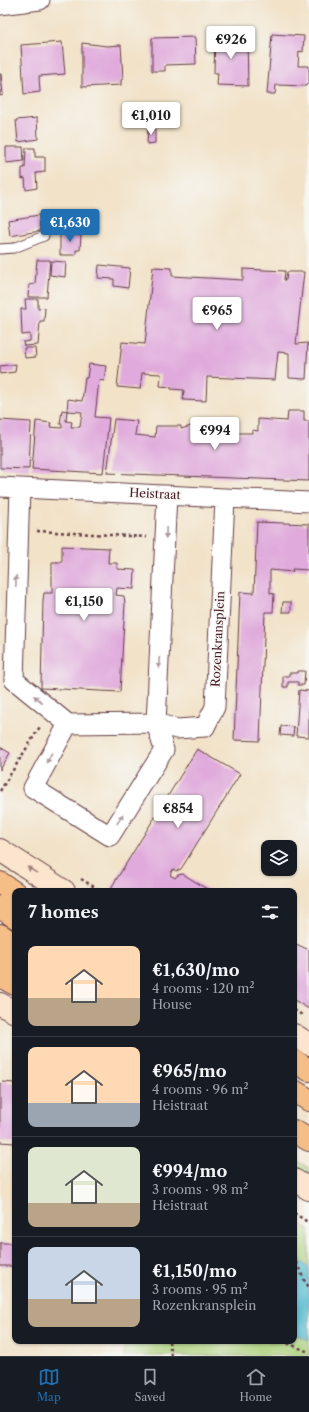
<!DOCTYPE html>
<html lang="en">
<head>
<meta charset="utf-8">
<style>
  :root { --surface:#171b24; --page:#20242c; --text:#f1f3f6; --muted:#9ea1a6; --line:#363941; --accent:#1f6fb2 }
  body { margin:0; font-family:"Libre Caslon Text",serif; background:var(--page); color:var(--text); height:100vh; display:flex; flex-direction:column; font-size:15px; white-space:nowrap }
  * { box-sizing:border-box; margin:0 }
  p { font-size:13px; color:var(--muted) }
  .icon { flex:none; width:22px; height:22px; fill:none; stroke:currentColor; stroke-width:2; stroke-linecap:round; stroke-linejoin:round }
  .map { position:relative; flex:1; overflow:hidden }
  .panel { position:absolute; left:12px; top:888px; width:285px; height:456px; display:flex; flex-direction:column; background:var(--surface); border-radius:8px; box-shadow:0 1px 3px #0004 }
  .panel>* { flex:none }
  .fabs { position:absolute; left:261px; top:840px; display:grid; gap:8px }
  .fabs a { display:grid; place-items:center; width:36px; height:36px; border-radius:8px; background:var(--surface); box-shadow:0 1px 3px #0004; font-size:20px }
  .price { position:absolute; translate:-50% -34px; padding:0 9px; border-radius:4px; background:#fff; color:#222; font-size:13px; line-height:26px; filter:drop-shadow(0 1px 2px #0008) }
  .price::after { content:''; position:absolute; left:50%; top:24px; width:12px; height:9px; margin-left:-6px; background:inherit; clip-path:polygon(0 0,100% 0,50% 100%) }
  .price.active { background:var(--accent); color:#fff }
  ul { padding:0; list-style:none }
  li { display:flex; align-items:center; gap:12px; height:100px; padding:0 16px }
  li+li { border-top:1px solid var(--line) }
  li span { display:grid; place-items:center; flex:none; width:112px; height:80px; border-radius:8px; color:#555 }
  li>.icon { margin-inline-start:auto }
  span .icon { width:48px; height:48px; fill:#fffc; stroke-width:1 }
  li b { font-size:17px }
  h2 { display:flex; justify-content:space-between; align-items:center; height:48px; padding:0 16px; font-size:17px }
  .tab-bar { display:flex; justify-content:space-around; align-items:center; height:56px; border-top:1px solid var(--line); background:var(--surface); font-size:11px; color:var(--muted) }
  .tab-bar a { display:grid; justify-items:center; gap:2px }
  .tab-bar .active { color:var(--accent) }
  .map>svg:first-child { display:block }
  .green { fill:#aad07a; stroke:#7a7852 }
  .water { fill:#51b9cf; stroke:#4e6c7d }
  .building { fill:#e0aadc }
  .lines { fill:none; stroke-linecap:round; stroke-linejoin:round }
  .service-casing { stroke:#633c43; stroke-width:11 }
  .minor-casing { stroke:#633c43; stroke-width:21 }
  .secondary-casing { stroke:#633c43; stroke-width:24 }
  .motorway-casing { stroke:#633c43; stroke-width:24 }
  .path { stroke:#633c43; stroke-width:2.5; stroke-dasharray:3 3; stroke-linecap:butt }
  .service { stroke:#fff; stroke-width:9 }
  .minor { stroke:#fff; stroke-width:19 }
  .secondary { stroke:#fbe5cf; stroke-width:22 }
  .motorway { stroke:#f6be87; stroke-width:22 }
  .oneway { fill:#ae9aa0 }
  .oneway2 { fill:#a2827d }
  .labels { text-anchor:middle; stroke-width:3; stroke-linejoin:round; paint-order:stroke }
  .street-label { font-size:12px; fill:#4a1f2b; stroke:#f6f6f2 }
</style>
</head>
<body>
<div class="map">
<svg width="309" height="1356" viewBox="0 0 309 1356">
  <rect width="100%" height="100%" fill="#f6f6f2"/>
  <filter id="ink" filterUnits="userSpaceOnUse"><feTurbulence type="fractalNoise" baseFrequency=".025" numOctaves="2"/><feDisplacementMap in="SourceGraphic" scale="8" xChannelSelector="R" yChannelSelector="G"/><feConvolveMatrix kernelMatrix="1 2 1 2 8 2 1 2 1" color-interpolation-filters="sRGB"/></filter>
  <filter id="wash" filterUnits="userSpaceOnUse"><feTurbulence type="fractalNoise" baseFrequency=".012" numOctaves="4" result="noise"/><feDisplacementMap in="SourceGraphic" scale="16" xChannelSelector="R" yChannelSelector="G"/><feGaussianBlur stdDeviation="0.9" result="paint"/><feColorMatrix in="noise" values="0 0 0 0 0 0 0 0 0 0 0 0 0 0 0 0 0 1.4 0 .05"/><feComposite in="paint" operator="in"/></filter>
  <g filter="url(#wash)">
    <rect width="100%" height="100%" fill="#f2e2c8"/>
    <path class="green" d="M294,1159L309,1168V1179L294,1170Z
      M294,1220L309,1229V1356H124V1341H294Z"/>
    <path class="water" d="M294,1255L309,1268V1340L294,1334Z"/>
    <g id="blocks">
      <path class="building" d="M215,33L231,34V37L247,36L248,86L217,85L218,73H214Z
        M272,34L304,36L303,52L299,51L298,66H309V84H306V86L276,85L275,94H267Z
        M195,37L196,64L165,65V71H152V38Z
        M62,42L65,74L39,76L40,92L24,94L21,45Z
        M82,43L107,46L121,45L123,79L121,80V85L82,87Z
        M0,74H1L3,95L0,96Z
        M37,118L38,139L18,142L16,120Z
        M148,129H155V143L147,144Z
        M6,147H23L24,161L6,163Z
        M26,148H35V157H45V172L36,173L37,188L26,190L25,178L22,179V168H25Z
        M39,215L40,231L10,236L8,220Z
        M60,231H76V235H81L80,250H76V255H60Z
        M37,260H50L47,297H28L29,285L35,284Z
        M51,261L66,262L65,277L50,275Z
        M99,265L130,268L128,288L114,286V279L98,278Z
        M153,267L172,268V276L243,280V269L285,271L284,280H286L287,272H304L296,344L308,343L306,379L289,378V353L278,352L275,380L207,377L206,401L183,400L184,390L171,389V387L160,386L161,374L142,373L140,389L117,387L122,342L145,344Z
        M25,299H38V309L45,308L44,321H40L38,345L24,346L23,342L30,341V334L22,335L21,309H26Z
        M24,348H35L36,357L25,358Z
        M16,364L15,372L0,374V366Z
        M89,364L106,366L104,381L99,380L95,417L109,418L103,473L32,469L36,421L51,423L50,427L62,428V424H60L62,410L67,411L66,421L72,422L71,427H80L82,412L67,411L68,399L82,401L85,378H87Z
        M288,411H304V421H309V481L107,473L114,419L137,421L135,435L155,437L156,426H181V429L194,425L204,426V432L219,433V424L225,423V433H252V430L258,431V419L287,421Z
        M0,420L31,422L29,469L0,468Z
        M257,522L309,524V570L292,569L293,572L270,570V593L274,594L273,612H265L260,741L234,740L240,592L254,593Z
        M62,546L109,548L108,563H117V569L135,570L134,589L117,588L116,595L124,596L125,603L120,692L41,688L43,600L44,593H52V562H62Z
        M283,602H291V612H282Z
        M298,671H305L304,685H298V682H288V687H283V676H289V673H298Z
        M299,690L309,691V737L296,736Z
        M281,726L294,727L293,736L280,735Z
        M0,747L10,753L0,770Z
        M197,749L240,774L181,869L176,871L173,869L170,875L175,878L178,875L183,874L210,891H116L111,888Z
        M294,943L309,950V1009L294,1000Z
        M2,1082L15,1083V1143L0,1142V1084Z
        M0,1243H15V1266H0Z"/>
    </g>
  </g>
  <g filter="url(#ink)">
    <use href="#blocks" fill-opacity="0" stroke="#633c43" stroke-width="1"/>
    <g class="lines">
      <g class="service-casing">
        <path id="service" d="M0,249L14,248L44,236"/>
      </g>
      <g class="minor-casing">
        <path id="minor" d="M0,5L40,0
          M0,487L309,502
          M20,488L14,680L68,724L156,723L177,729L205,727L215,707L225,499
          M68,724L33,788L110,836L164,750L156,723L167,495"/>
      </g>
      <g class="secondary-casing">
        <path id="secondary" d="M0,850L64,891
          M0,1004L15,1012
          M294,1035L309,1044
          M294,1180L309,1189"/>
      </g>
      <g class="motorway-casing">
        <path id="motorway" d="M0,883L15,893
          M0,907L15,917
          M0,935L15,945
          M0,954L15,962
          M0,976L15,984
          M294,1061L309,1070
          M294,1091L309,1100
          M294,1131L309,1140"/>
      </g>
      <path class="path" d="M37,531L147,537
        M0,791L41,725
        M81,879L101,891
        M294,1010L302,1015
        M294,1213L309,1223
        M294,1257L304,1280L309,1287
        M169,1341L171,1356
        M282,1341L309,1352"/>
      <use href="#service" class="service"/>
      <use href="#minor" class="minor"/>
      <use href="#secondary" class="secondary"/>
      <use href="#motorway" class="motorway"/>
    </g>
    <defs><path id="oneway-solid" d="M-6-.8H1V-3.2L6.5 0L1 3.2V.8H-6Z"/></defs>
    <g class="oneway">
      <use href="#oneway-solid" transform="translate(166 533) rotate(92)"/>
      <use href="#oneway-solid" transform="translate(16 581) rotate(-88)"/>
      <use href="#oneway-solid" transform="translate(159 663) rotate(93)"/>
      <use href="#oneway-solid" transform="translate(38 699) rotate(-141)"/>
      <use href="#oneway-solid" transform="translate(49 758) rotate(119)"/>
      <use href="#oneway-solid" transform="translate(120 819) rotate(-58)"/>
    </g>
    <use class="oneway2" href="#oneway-solid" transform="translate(32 870) rotate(-148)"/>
  </g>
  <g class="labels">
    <g class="street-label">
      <text transform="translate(155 494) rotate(3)" y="4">Heistraat</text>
      <text transform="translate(218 639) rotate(-87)" y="4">Rozenkransplein</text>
    </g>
  </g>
</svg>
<div class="fabs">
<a><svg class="icon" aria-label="layers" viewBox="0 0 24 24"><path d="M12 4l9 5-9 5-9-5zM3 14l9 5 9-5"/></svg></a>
</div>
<b class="price" style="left:231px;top:60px">€926</b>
<b class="price" style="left:151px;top:136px">€1,010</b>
<b class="price active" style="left:70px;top:243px">€1,630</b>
<b class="price" style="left:217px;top:331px">€965</b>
<b class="price" style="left:215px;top:451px">€994</b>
<b class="price" style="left:84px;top:622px">€1,150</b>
<b class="price" style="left:178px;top:829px">€854</b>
<section class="panel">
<h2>7 homes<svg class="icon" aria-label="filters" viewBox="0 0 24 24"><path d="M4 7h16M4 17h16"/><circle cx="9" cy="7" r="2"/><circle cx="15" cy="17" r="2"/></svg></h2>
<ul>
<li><span style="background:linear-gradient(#ffd9b3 65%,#b9a48a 0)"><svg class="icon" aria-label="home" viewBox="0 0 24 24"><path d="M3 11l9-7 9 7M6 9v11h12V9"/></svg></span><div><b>€1,630/mo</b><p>4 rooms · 120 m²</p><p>House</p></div></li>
<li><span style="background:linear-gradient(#ffd9b3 70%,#9aa5b1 0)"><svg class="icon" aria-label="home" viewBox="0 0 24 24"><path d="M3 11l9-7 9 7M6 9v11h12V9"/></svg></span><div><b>€965/mo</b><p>4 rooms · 96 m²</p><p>Heistraat</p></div></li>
<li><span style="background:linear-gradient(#dfe7d0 70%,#b9a48a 0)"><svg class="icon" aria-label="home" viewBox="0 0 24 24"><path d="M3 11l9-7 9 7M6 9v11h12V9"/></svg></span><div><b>€994/mo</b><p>3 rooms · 98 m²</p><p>Heistraat</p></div></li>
<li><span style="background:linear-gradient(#c9d6e8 65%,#b9a48a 0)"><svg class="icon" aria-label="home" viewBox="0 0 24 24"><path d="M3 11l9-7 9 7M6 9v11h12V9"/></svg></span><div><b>€1,150/mo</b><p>3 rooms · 95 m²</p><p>Rozenkransplein</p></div></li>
</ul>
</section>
</div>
<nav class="tab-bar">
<a class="active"><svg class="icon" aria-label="map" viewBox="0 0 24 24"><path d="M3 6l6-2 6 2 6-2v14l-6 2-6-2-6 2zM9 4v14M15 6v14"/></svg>Map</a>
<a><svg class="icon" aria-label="saved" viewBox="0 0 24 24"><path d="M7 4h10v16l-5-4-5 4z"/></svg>Saved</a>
<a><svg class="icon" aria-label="home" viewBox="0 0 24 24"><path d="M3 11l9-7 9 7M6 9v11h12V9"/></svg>Home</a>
</nav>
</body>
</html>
